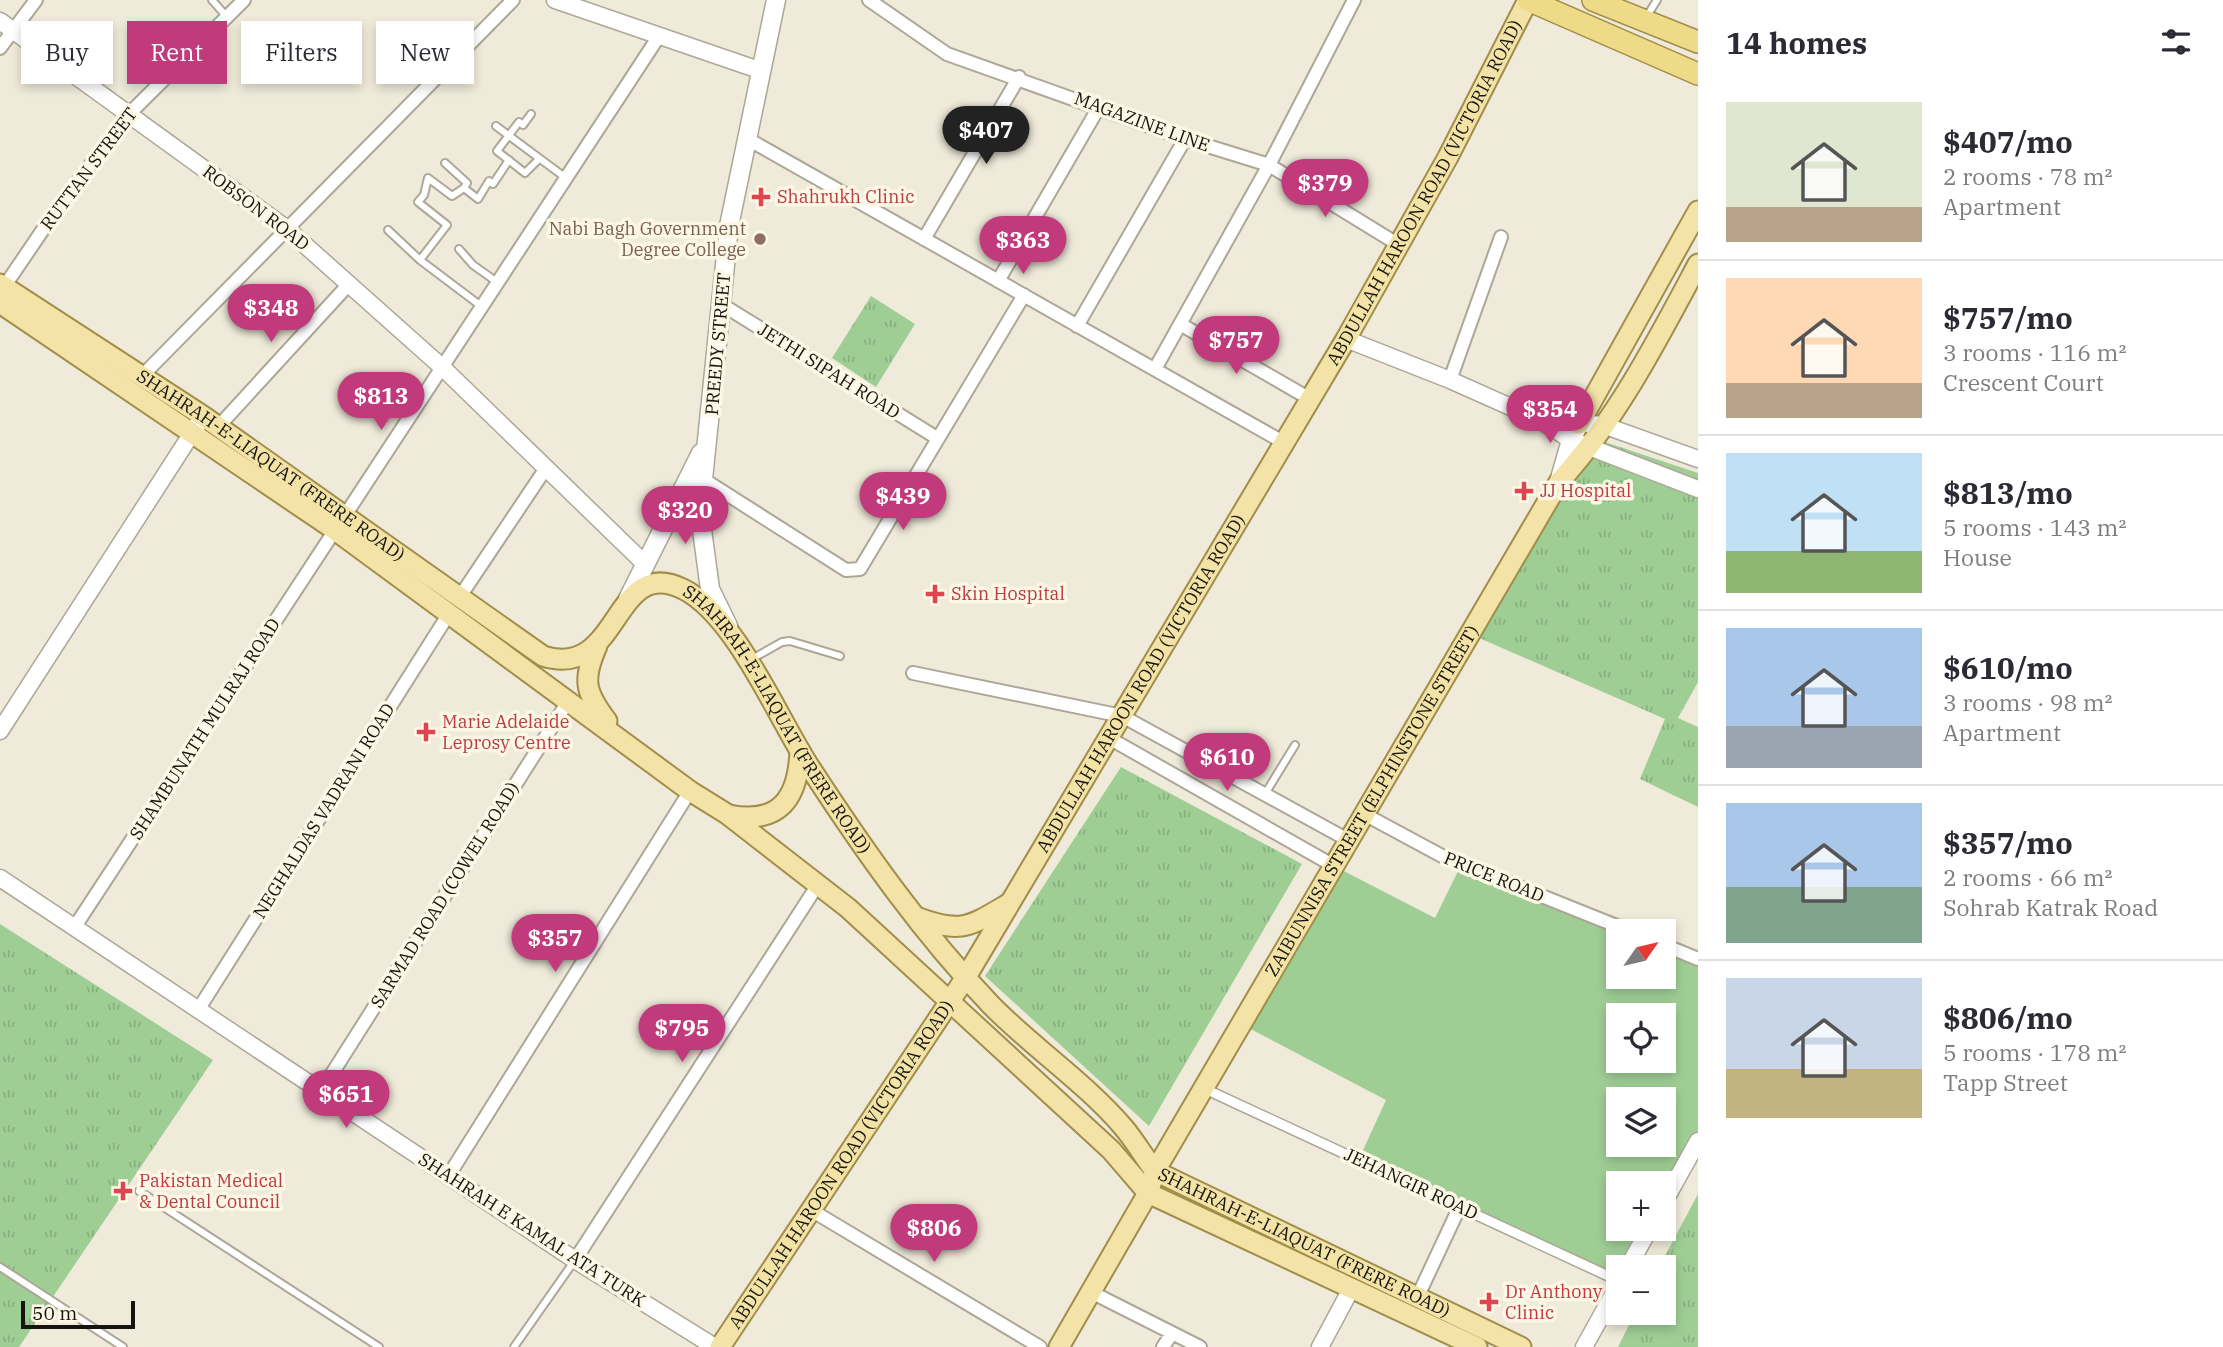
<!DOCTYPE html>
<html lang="en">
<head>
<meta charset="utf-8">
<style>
  :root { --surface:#fff; --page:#f7f7f7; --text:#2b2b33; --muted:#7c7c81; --line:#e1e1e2; --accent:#c13b7c }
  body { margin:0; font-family:"IBM Plex Serif",serif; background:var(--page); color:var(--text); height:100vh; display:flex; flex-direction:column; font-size:26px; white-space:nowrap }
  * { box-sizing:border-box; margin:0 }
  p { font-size:23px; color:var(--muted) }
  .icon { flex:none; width:38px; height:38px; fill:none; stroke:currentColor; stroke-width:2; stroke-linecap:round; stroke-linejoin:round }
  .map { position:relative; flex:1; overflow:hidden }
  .drawer { display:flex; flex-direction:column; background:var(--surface); width:525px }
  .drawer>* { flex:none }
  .guide { position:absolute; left:21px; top:21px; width:665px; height:63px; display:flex; gap:14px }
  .needle { width:46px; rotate:56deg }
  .fabs { position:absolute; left:1606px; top:919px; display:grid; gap:14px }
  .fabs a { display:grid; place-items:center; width:70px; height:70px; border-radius:0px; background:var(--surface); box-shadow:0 4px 10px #0003; font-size:35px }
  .scale { position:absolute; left:21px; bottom:18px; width:114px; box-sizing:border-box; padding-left:7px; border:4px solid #16140e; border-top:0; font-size:19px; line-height:24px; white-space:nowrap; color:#16140e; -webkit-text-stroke:5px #fdf7e6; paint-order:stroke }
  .price { position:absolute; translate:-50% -60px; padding:0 16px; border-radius:24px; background:var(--accent); color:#fff; font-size:23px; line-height:46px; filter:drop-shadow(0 2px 4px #0008) }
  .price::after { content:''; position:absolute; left:50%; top:42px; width:21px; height:16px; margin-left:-10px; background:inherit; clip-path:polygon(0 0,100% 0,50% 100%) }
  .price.current { background:#222; color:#fff }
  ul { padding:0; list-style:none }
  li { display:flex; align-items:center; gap:21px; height:175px; padding:0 28px }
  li+li { border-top:2px solid var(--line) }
  li span { display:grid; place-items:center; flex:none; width:196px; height:140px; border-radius:0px; color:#555 }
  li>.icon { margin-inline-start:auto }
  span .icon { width:84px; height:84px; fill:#fffc; stroke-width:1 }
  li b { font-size:30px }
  h2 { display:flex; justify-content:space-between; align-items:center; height:84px; padding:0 28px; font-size:30px }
  .pill { padding:0 24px; border-radius:0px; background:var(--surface); box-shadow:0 4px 10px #0003; font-size:24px; line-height:63px }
  .pill.current { background:var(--accent); color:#fff }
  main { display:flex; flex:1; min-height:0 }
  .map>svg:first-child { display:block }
  .grass { fill:url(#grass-tufts) }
  .park { fill:#9fce95; fill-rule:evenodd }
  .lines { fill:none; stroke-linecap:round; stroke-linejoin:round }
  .service-casing { stroke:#aca797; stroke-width:10 }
  .pedestrian-casing { stroke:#aca797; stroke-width:12 }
  .minor-casing { stroke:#aca797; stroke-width:16 }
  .tertiary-casing { stroke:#aca797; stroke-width:19 }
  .secondary-casing { stroke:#aca797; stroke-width:21 }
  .primary-casing { stroke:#a08e4a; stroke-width:23 }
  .trunk-casing { stroke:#a08e4a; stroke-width:24 }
  .service { stroke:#fff; stroke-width:6 }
  .pedestrian { stroke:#fff; stroke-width:9 }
  .minor { stroke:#fff; stroke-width:12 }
  .tertiary { stroke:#fff; stroke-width:16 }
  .secondary { stroke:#fff; stroke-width:18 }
  .primary { stroke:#f3e3a6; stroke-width:19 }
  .trunk { stroke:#efda88; stroke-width:21 }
  .health-dot { fill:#e0444e; stroke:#fdf7e6; stroke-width:2.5 }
  .education-dot { fill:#8d6e63; stroke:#fdf7e6; stroke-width:2.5 }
  .labels { text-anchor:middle; stroke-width:7; stroke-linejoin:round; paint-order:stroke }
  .street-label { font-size:18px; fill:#16140e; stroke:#fdf7e6 }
  .health-label { font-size:18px; fill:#be3a42; stroke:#fdf7e6; text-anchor:start }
  .education-label { font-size:18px; fill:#785e54; stroke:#fdf7e6; text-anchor:end }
</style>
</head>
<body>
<main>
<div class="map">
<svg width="1698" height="1347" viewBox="0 0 1698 1347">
  <defs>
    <pattern id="grass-tufts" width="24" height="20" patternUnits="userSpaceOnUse" patternTransform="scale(1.75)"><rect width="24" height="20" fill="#9fce95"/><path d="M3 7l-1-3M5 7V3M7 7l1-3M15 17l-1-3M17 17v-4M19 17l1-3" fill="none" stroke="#88b07f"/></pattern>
  </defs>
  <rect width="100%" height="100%" fill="#efead9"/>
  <path class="grass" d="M871,296L915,324L876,387L832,358Z
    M1584,435L1698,473V682L1678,718L1698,727V807L1640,779L1665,719L1470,634Z
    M1121,767L1302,864L1149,1126L985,976Z
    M0,924L213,1060L19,1347H0Z
    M1698,1194V1347H1618L1635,1313L1664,1312V1267H1659Z"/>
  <path class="park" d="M1461,865L1619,931V976H1664V946L1698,959V1141L1664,1202V1183H1619V1228L1650,1229L1628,1267H1619V1281L1359,1159L1386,1100L1241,1024L1334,866L1435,918ZM1619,1015H1664V1060H1619ZM1619,1099H1664V1144H1619Z"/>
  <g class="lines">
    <g class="service-casing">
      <path id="service" d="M212,0L227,17
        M1647,16L1657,0
        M531,114L523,125L519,122L497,151L525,173L539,159
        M496,126L566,178
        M445,163L467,183L464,188L478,199L489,181L493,184L509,160
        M388,230L420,260L481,306
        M459,249L473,265L497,282
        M420,260L447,225L418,202L424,195L428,178L452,196L464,188
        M750,660L782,642L790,641L840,656
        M1265,794L1295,745
        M139,1191L379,1347
        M0,1267L123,1347
        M514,1347L575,1260"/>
    </g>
    <g class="pedestrian-casing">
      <path id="pedestrian" d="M1203,1088L1619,1281"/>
    </g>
    <g class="minor-casing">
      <path id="minor" d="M869,0L947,54L1185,139L1269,165L1399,245
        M0,48L36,0
        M746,138L1283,442
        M924,239L1019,77
        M998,281L1099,107
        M4,287L59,206L129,114L244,0
        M721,304L937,438
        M1180,324L1310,399
        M1077,326L1185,139
        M1155,369L1269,165L1354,0
        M143,375L513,0
        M1450,380L1501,237
        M218,427L349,284
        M703,479L846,570L860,569L1024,295
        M346,514L659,36
        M461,595L546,468
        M913,673L1122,716L1348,840
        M1109,738L1334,866
        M1364,814L1442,856L1629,931
        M74,928L335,530
        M1664,945L1698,959
        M198,1010L450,612
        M321,1091L569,700
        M449,1175L690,791
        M811,1210L1040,1347
        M575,1260L817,886
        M1091,1292L1200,1347
        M1417,1298L1460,1206
        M1163,1347L1172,1333"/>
    </g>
    <g class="tertiary-casing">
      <path id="tertiary" d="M555,0L759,70
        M0,21L287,229L443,368L644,563
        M1346,339L1450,380L1540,420L1603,425L1698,459
        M1543,422L1571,440L1698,489
        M0,731L203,416
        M0,878L575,1260L715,1347
        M1664,1202L1698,1141
        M1628,1267L1650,1228
        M1320,1347L1351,1289
        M1584,1347L1619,1284"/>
    </g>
    <g class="secondary-casing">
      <path id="secondary" d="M1559,482L1571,440L1579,424
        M628,599L701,453
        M728,626L710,589L702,530L703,479L729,226L776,0"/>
    </g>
    <g class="primary-casing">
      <g id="primary">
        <path id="s1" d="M0,284L203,416L543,656C621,681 612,554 683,589C736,615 779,721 811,769C865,852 923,934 991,1005C1032,1047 1087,1084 1124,1128C1135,1141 1144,1157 1155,1171L1521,1347"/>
        <path d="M0,303L335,530L690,791L727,814L848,908L1111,1150L1148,1193L1477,1347"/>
        <path d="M1579,424L1698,211"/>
        <path d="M597,646C582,680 585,692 607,721"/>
        <path d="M729,815C780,825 798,798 800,751"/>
        <path d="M916,917C961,934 969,927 1008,904"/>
        <path id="s2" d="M720,1347L966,977L1346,339L1448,157L1528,0"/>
        <path id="s3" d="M1059,1347L1148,1193L1155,1171L1559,482C1617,419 1658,339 1698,264"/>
      </g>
    </g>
    <g class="trunk-casing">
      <path id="trunk" d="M1528,0L1698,74
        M1593,0L1698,42"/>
    </g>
    <use href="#service" class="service"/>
    <use href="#pedestrian" class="pedestrian"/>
    <use href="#minor" class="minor"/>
    <use href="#tertiary" class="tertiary"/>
    <use href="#secondary" class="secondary"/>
    <use href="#primary" class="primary"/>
    <use href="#trunk" class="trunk"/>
  </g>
  <g class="health-dot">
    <path d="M757.5 186.5h7v7h7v7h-7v7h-7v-7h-7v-7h7z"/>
    <path d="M1520.5 480.5h7v7h7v7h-7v7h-7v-7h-7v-7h7z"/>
    <path d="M931.5 583.5h7v7h7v7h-7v7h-7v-7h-7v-7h7z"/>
    <path d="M422.5 721.5h7v7h7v7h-7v7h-7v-7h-7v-7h7z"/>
    <path d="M119.5 1180.5h7v7h7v7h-7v7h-7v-7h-7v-7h7z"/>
    <path d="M1485.5 1291.5h7v7h7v7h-7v7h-7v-7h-7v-7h7z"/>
  </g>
  <circle class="education-dot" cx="760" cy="239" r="7"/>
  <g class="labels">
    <g class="street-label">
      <text transform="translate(1142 122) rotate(20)" y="6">MAGAZINE LINE</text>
      <text transform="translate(89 169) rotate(-53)" y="6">RUTTAN STREET</text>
      <text dy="6" stroke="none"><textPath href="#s2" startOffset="1353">ABDULLAH HAROON ROAD (VICTORIA ROAD)</textPath></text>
      <text transform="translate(256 208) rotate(37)" y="6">ROBSON ROAD</text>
      <text transform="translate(718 344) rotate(-85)" y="6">PREEDY STREET</text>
      <text transform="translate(829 371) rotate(32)" y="6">JETHI SIPAH ROAD</text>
      <text dy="6" stroke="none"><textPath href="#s1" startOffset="326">SHAHRAH-E-LIAQUAT (FRERE ROAD)</textPath></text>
      <text dy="6" stroke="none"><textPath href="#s2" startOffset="786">ABDULLAH HAROON ROAD (VICTORIA ROAD)</textPath></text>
      <text dy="6" stroke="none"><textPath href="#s1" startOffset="994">SHAHRAH-E-LIAQUAT (FRERE ROAD)</textPath></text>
      <text transform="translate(205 729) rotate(-57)" y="6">SHAMBUNATH MULRAJ ROAD</text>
      <text dy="6" stroke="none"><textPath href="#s3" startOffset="630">ZAIBUNNISA STREET (ELPHINSTONE STREET)</textPath></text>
      <text transform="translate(324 811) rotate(-58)" y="6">NEGHALDAS VADRANI ROAD</text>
      <text transform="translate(1494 877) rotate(22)" y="6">PRICE ROAD</text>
      <text transform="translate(445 895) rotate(-58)" y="6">SARMAD ROAD (COWEL ROAD)</text>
      <text dy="6" stroke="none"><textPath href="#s2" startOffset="219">ABDULLAH HAROON ROAD (VICTORIA ROAD)</textPath></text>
      <text transform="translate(1411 1184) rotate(25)" y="6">JEHANGIR ROAD</text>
      <text transform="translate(532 1230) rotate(33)" y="6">SHAHRAH E KAMAL ATA TURK</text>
      <text dy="6" stroke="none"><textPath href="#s1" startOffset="1752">SHAHRAH-E-LIAQUAT (FRERE ROAD)</textPath></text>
    </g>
    <g class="health-label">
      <text x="777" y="203">Shahrukh Clinic</text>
      <text x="1540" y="497">JJ Hospital</text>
      <text x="951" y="600">Skin Hospital</text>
      <text x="442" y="728">Marie Adelaide<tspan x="442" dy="21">Leprosy Centre</tspan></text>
      <text x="139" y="1187">Pakistan Medical<tspan x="139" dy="21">&amp; Dental Council</tspan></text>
      <text x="1505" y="1298">Dr Anthony<tspan x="1505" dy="21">Clinic</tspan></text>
    </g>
    <g class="education-label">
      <text x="746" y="235">Nabi Bagh Government<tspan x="746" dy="21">Degree College</tspan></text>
    </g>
  </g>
</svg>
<div class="fabs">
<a><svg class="needle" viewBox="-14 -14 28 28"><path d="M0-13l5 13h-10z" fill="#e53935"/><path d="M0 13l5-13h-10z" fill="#7c7c81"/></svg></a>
<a><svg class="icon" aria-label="locate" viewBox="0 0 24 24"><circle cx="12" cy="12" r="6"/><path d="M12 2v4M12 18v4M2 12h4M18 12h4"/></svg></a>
<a><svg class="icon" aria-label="layers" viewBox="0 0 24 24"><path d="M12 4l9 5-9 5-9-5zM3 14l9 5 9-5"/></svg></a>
<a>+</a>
<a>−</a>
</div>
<div class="scale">50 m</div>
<b class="price current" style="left:986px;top:166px">$407</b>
<b class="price" style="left:1325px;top:219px">$379</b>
<b class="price" style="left:1023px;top:276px">$363</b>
<b class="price" style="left:271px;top:344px">$348</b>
<b class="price" style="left:1236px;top:376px">$757</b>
<b class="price" style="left:381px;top:432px">$813</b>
<b class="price" style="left:1550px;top:445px">$354</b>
<b class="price" style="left:903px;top:532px">$439</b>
<b class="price" style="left:685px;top:546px">$320</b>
<b class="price" style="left:1227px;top:793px">$610</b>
<b class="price" style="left:555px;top:974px">$357</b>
<b class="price" style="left:682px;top:1064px">$795</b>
<b class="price" style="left:346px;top:1130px">$651</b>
<b class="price" style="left:934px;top:1264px">$806</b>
<div class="guide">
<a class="pill">Buy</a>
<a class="pill current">Rent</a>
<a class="pill">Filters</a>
<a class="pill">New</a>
</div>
</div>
<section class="drawer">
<h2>14 homes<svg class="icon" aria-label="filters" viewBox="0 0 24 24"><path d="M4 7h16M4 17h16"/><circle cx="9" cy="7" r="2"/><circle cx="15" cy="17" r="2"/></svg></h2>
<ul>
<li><span style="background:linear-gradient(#dfe7d0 75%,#b9a48a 0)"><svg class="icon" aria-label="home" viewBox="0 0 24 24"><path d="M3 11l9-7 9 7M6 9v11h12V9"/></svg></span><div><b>$407/mo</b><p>2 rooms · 78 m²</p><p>Apartment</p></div></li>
<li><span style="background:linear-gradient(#ffd9b3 75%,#b9a48a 0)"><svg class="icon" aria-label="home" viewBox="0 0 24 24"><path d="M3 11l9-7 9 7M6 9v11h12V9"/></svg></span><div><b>$757/mo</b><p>3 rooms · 116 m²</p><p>Crescent Court</p></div></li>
<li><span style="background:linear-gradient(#bfe0f5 70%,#8fb573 0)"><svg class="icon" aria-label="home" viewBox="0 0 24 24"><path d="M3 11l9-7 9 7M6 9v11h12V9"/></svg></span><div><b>$813/mo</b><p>5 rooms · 143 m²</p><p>House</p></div></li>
<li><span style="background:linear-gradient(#a9c7e8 70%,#9aa5b1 0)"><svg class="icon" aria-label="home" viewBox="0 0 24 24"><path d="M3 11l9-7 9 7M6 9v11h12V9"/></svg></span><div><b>$610/mo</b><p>3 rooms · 98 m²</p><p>Apartment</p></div></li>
<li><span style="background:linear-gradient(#a9c7e8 60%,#7fa58c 0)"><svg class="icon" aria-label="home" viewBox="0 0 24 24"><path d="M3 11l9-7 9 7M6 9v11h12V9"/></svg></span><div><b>$357/mo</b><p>2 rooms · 66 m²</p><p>Sohrab Katrak Road</p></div></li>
<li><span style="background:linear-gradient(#c9d6e8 65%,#c2b280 0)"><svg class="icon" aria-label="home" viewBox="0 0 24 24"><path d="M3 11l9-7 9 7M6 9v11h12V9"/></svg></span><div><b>$806/mo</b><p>5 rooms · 178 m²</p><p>Tapp Street</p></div></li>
</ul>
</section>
</main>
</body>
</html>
